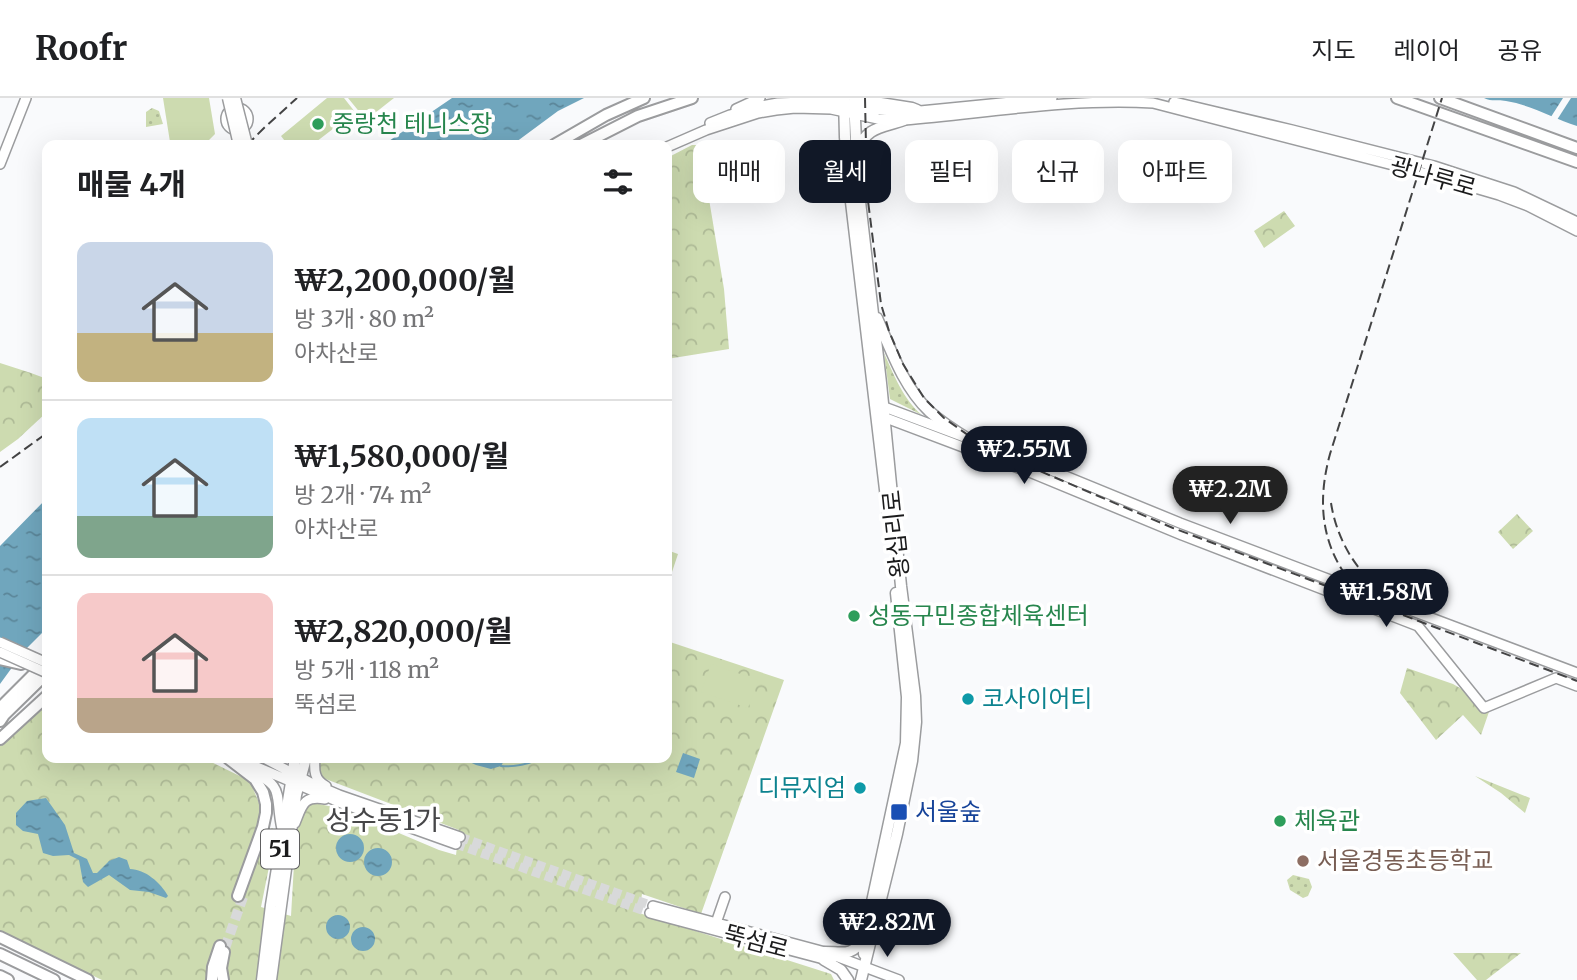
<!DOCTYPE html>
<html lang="ko">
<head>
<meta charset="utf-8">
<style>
  :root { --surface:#fff; --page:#f2f2f2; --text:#202124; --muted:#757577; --line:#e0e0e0; --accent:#111827 }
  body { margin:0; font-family:Merriweather,"Noto Sans KR",serif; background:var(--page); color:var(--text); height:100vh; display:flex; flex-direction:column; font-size:26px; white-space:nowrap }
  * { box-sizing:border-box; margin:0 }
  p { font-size:23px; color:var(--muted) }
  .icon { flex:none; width:38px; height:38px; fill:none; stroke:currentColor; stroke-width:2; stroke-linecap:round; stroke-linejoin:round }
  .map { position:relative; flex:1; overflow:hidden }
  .side { position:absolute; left:42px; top:42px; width:630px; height:623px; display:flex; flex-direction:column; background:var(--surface); border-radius:14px; box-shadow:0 7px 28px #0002 }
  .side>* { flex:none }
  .banner { position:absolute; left:693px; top:42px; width:665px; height:63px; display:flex; gap:14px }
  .price { position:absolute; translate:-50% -60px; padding:0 16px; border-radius:24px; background:var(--accent); color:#fff; font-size:23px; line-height:46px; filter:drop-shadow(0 2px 4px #0008) }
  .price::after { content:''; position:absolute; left:50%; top:42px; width:21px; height:16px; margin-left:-10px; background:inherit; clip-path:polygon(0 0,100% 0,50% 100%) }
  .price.active { background:#222; color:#fff }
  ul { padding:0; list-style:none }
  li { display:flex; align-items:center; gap:21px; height:175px; padding:0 35px }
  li+li { border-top:2px solid var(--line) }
  li span { display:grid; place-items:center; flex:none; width:196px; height:140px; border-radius:14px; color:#555 }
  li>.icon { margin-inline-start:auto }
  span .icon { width:84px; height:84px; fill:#fffc; stroke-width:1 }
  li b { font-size:30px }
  h2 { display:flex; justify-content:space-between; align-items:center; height:84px; padding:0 35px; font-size:30px }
  .tag { padding:0 24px; border-radius:14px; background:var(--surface); box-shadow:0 7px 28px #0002; font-size:24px; line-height:63px }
  .tag.active { background:var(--accent); color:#fff }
  header { display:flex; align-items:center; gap:42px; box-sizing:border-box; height:98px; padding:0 35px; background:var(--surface); border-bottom:2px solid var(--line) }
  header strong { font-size:33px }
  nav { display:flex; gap:38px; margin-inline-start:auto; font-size:24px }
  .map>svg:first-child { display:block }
  .grass { fill:url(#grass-dots) }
  .forest { fill:url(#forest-crowns) }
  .garden { fill:#cddbb0 }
  .water { fill:url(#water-ripples) }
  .pier { fill:#f9fafc }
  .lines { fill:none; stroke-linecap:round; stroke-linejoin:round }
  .stream { stroke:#70a6bd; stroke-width:2 }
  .secondary-tunnel { stroke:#d8d9da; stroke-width:9; stroke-dasharray:9 4.5; stroke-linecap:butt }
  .trunk-tunnel { stroke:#d8d9da; stroke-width:10; stroke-dasharray:10 5; stroke-linecap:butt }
  .secondary-casing { stroke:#9b9c9e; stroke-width:12 }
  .primary-casing { stroke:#9b9c9e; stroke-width:13 }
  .trunk-casing { stroke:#9b9c9e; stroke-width:14 }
  .secondary { stroke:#fff; stroke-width:9 }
  .primary { stroke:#fff; stroke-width:10 }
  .trunk { stroke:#fff; stroke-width:10 }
  .rail { stroke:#444445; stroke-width:2; stroke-dasharray:10 5; stroke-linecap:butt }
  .secondary-bridge-casing { stroke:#9b9c9e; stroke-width:12; stroke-linecap:butt }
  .primary-bridge-casing { stroke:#9b9c9e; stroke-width:13; stroke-linecap:butt }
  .secondary-bridge { stroke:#fff; stroke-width:9 }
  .primary-bridge { stroke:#fff; stroke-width:10 }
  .leisure-dot { fill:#2e9e5b; stroke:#fff; stroke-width:2.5 }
  .culture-dot { fill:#0f9aa8; stroke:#fff; stroke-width:2.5 }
  .transit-dot { fill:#1a4fb4; stroke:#fff; stroke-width:2.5 }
  .education-dot { fill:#8d6e63; stroke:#fff; stroke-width:2.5 }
  .labels { text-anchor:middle; stroke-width:7; stroke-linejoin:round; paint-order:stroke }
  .shield { fill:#fff; stroke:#5f5f60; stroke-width:2 }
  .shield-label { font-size:23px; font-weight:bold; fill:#1b1b1c }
  .leisure-label { font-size:24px; fill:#27864d; stroke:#fff; text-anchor:start }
  .street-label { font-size:24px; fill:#1b1b1c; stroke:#fff }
  .culture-label { font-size:24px; fill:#0d838f; stroke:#fff; text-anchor:start }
  .transit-label { font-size:24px; fill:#164399; stroke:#fff; text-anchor:start }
  .education-label { font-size:24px; fill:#785e54; stroke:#fff; text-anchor:start }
  .quarter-label { font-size:28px; fill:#464648; stroke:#fff }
</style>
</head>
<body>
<header>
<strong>Roofr</strong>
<nav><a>지도</a><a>레이어</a><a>공유</a></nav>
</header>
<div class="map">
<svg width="1577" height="882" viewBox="0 0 1577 882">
  <defs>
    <pattern id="grass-dots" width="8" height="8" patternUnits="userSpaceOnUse" patternTransform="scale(1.75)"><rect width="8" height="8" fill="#cddbb0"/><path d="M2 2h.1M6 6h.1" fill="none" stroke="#afbb97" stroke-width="1.8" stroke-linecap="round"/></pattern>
    <pattern id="forest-crowns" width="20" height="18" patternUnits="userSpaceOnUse" patternTransform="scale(1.75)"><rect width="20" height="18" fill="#cddbb0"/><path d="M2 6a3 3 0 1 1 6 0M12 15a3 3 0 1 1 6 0" fill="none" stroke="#afbb97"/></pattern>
    <pattern id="water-ripples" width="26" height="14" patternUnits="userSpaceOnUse" patternTransform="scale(1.75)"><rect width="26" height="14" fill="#70a6bd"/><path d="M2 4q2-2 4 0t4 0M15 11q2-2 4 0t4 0" fill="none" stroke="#5b8699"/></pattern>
  </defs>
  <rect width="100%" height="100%" fill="#f9fafc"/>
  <path class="grass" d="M152,10L159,13L163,26L146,29V14Z
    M884,255C894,277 903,301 922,317L890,301Z
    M1293,777L1309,781L1312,789L1308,798L1303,800L1290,792L1287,782Z"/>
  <path class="forest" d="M692,47H700L724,191L729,251L667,261V60Z
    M1284,113L1295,128L1264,150L1254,133Z
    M0,265L31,275L47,281V314L18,341L0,354Z
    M1517,416L1533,433L1513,451L1498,434Z
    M667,452L678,456L667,489Z
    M667,543L784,582L701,816L642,796L639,815L831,876L834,882H102L0,833V648L47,603V660H203L250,683L270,732L272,730L276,734L261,809L291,818L295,749L301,702L342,711L439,752L456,757L459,732L323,680L318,666V660H667Z
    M1407,570L1453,586L1491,608L1481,637L1463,617L1436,642L1400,595Z
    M1475,678L1530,700L1525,715L1501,695Z
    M1453,855H1521L1486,882H1477Z"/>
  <path class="garden" d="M163,0H209L215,36L204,47H172L173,45L170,44Z
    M327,0H344L355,14L312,47H288L281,38Z
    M348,0H394L366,22Z
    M711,566L758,582L748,610L701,594Z"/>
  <path class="water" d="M452,0H584L558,13L512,47H383Z
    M1484,0H1577V28C1553,20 1531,7 1506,3C1498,1 1492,4 1484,0Z
    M47,400V530L24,553L0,586V448Z
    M683,655L700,661L694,680L676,674Z
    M461,660H483C487,668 496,663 504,663L501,668L491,671L476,667Z
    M46,700L65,727L74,755L87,761L93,775H97L109,763L119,759L127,762L130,771C145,771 161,785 168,798L166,800L149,794L130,792L109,777L88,789L83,784L79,762L69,757L53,758L43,755L38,736L23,733L16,727V715L27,703Z
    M336 750a14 14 0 1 1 28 0a14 14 0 1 1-28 0Z
    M364 764a14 14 0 1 1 28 0a14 14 0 1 1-28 0Z
    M326 829a12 12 0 1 1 24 0a12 12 0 1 1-24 0Z
    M351 841a12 12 0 1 1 24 0a12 12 0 1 1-24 0Z"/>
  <path class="pier" d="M1563,0H1571L1555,25L1549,22Z"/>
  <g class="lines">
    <path class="stream" d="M501,668C516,669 528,667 540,660"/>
    <path class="secondary-tunnel" d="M460,739L653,808
      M456,746L650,815"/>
    <path class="trunk-tunnel" d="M259,675L268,691L271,708
      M225,850L243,799"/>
    <g class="secondary-casing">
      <path id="secondary" d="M1174,4L1292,32L1434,68L1514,94L1577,124
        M226 21a11 11 0 1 1 22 0a11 11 0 1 1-22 0Z
        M736,11L760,0
        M710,25L730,17L761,8L778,5L831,3L869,11L910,14L1052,0
        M667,49L706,32L758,15L776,12L795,10L831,11L878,21L904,22C987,15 1070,0 1153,5L1420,74L1499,97L1528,108L1577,133
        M0,66L26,0
        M879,307L1031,364L1180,425L1296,469L1577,575
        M878,317L1032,375L1182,437L1418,528L1484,610L1556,580L1577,588
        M228,660L238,661L344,706L456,746
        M264,660L311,685L339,697L460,739
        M315,660C314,672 314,682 326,688
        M247,671C287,689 274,695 282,731
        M295,725C302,708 303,697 325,701
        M653,808L825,854L899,882
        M650,815L831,863
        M716,825L725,799"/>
    </g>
    <g class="primary-casing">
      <path id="primary" d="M844,0L845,39L849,87L888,417
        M854,0L858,86L881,285L901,488L915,598L916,624L912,663L897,736L861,882
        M858,0L862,2L912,10L917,12
        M857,53C867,28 882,30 904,22
        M877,220C891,252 903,288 929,313C941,324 955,333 970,342
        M825,854C843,854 852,859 863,841
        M864,856V841L906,645L907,599L896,495
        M824,862L841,872L848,882
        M262,882L271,807L295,660
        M271,882L296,697L306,660"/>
    </g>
    <g class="trunk-casing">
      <path id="trunk" d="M1397,0L1577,64
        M1440,0L1577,50
        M554,47L606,17L644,0
        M581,47L638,18L692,0
        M0,561L21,566
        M0,610L45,565
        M0,623L4,617L47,575
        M0,641L47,598
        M229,661L255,681L263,694L266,706V715L263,729L238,798
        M0,839L88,882
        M0,856L54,882
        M0,878L8,882
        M212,882L213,869L220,848
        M223,882L221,870L224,854"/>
    </g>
    <use href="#secondary" class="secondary"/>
    <use href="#primary" class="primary"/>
    <use href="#trunk" class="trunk"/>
    <path class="rail" d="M865,0L867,95L881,206L889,233L903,266L924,300L944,320L975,342L1007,359L1173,430L1577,583
      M247,47L264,30L297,0
      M0,369L47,335
      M1331,405C1337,443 1358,478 1391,499C1400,505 1410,509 1420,513
      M1365,500C1323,459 1315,411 1330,356L1442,0"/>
    <g class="secondary-bridge-casing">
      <path id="secondary-bridge" d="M0,544L47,565
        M0,554L47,575"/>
    </g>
    <g class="primary-bridge-casing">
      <path id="primary-bridge" d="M228,0L239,47
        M235,0L247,47"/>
    </g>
    <use href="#secondary-bridge" class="secondary-bridge"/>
    <use href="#primary-bridge" class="primary-bridge"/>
  </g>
  <g class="leisure-dot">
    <circle cx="318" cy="26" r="7"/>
    <circle cx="854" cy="518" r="7"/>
    <circle cx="1280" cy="723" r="7"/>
  </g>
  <g class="culture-dot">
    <circle cx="968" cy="601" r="7"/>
    <circle cx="860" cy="690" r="7"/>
  </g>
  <rect class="transit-dot" x="890" y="705" width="18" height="18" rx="3.5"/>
  <circle class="education-dot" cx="1303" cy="763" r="7"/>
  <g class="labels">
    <rect class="shield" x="261" y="731.5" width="38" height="39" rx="5"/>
    <g class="shield-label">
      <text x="280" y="759">51</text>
    </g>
    <g class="leisure-label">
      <text x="332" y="34">중랑천 테니스장</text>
      <text x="868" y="526">성동구민종합체육센터</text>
      <text x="1294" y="731">체육관</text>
    </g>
    <g class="street-label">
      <text transform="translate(1433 79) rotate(16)" y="8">광나루로</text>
      <text transform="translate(896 436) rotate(-96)" y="8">왕십리로</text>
      <text transform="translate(756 844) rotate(15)" y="8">뚝섬로</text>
    </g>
    <g class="culture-label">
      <text x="982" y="609">코사이어티</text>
      <text x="846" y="698" text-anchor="end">디뮤지엄</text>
    </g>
    <g class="transit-label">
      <text x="915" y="722">서울숲</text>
    </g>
    <g class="education-label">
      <text x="1317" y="771">서울경동초등학교</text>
    </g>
    <g class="quarter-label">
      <text x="383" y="732">성수동1가</text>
    </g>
  </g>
</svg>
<b class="price" style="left:1024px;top:388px">₩2.55M</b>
<b class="price active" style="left:1230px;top:428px">₩2.2M</b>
<b class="price" style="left:1386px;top:531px">₩1.58M</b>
<b class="price" style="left:887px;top:861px">₩2.82M</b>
<div class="banner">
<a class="tag">매매</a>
<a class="tag active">월세</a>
<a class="tag">필터</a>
<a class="tag">신규</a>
<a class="tag">아파트</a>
</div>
<section class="side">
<h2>매물 4개<svg class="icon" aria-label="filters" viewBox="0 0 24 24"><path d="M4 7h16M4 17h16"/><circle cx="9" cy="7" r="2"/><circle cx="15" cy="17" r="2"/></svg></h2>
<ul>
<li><span style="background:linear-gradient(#c9d6e8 65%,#c2b280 0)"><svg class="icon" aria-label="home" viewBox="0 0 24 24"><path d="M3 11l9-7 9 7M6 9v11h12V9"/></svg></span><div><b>₩2,200,000/월</b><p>방 3개 · 80 m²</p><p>아차산로</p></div></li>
<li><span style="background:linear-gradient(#bfe0f5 70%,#7fa58c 0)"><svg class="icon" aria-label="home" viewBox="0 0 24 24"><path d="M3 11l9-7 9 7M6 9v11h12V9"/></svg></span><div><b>₩1,580,000/월</b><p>방 2개 · 74 m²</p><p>아차산로</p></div></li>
<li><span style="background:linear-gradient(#f6c9c9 75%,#b9a48a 0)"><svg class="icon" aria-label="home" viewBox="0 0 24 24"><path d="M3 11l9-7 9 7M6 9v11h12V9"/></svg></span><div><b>₩2,820,000/월</b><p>방 5개 · 118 m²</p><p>뚝섬로</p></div></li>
</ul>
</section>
</div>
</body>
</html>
